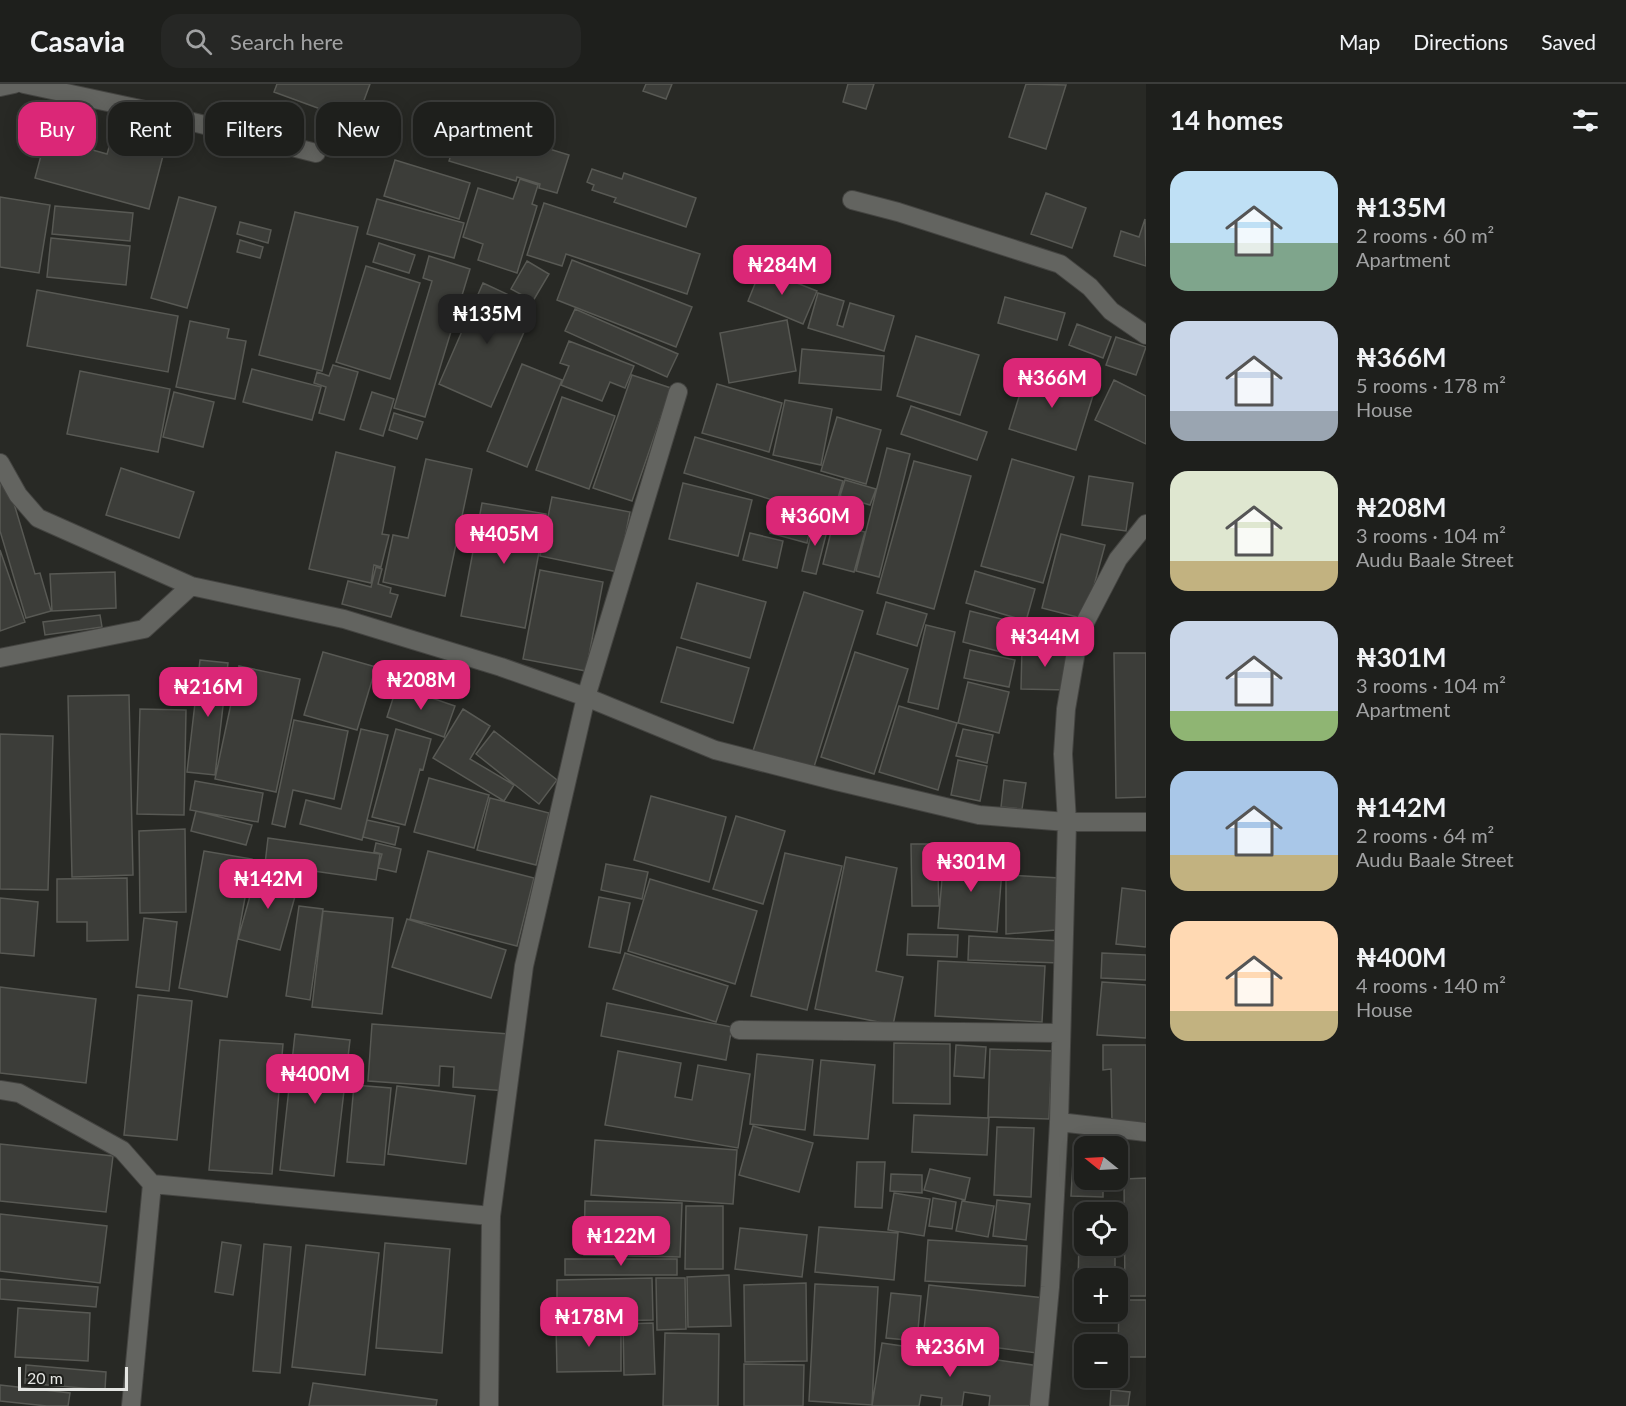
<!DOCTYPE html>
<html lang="en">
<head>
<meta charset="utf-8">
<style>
  :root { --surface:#1e1f1c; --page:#262725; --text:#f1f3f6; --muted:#a1a2a3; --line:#3c3d3b; --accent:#db2777 }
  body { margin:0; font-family:Lato,sans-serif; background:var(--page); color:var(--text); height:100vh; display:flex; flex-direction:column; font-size:22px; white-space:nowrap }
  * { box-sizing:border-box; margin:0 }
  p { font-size:20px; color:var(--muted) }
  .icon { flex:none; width:33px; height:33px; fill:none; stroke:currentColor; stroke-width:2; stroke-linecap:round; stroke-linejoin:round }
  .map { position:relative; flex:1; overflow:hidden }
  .side { display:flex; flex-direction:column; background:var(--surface); width:480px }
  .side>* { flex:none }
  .top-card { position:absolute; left:18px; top:18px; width:570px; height:54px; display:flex; gap:12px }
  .needle { width:39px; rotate:288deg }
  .controls { position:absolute; left:1074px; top:1052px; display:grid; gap:12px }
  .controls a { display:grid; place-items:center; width:54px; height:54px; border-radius:12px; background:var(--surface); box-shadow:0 3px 15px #0003,0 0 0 2px var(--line); font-size:30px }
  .scale { position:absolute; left:18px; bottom:15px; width:110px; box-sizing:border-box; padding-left:6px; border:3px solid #e4e5e2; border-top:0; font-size:16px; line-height:21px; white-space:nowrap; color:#e4e5e2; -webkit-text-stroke:4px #1e1f1b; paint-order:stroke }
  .price { position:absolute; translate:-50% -51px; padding:0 14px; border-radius:12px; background:var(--accent); color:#fff; font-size:20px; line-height:39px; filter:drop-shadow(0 2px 3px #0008) }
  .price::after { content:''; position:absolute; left:50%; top:36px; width:18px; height:14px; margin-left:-9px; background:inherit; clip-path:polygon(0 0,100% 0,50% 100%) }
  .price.current { background:#222; color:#fff }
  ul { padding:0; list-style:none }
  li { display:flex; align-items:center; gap:18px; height:150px; padding:0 24px }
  li span { display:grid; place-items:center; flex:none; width:168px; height:120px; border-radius:18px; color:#555 }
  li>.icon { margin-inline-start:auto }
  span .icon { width:72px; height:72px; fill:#fffc; stroke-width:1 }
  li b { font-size:26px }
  h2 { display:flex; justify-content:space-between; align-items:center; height:72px; padding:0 24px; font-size:26px }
  .pill { padding:0 21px; border-radius:18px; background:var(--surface); box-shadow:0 3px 15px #0003,0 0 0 2px var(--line); font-size:21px; line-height:54px }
  .pill.current { background:var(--accent); color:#fff }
  header { display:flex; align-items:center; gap:36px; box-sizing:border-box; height:84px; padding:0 30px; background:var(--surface); border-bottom:2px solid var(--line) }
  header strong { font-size:28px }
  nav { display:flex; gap:33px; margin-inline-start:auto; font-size:21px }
  .search { width:420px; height:54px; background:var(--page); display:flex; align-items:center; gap:15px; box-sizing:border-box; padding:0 21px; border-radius:18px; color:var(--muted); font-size:22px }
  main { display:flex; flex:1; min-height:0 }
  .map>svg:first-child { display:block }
  .building { fill:#3c3d39; stroke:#585954; stroke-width:1.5 }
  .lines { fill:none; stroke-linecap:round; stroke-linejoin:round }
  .minor-casing { stroke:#444441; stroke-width:20 }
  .minor { stroke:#636460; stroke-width:18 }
</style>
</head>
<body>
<header>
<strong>Casavia</strong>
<div class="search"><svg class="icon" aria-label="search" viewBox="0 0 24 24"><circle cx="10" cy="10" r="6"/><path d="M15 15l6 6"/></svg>Search here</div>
<nav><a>Map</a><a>Directions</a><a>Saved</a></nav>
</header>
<main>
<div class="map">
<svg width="1146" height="1322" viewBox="0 0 1146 1322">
  <rect width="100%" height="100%" fill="#282925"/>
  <path class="building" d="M277,0H370L356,38L274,8Z
    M646,0H672L666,15L643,7Z
    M848,0H874L866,25L843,18Z
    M1026,0L1066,1L1046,65L1009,53Z
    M420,25L569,71L557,109L539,104L540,100L517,93L516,97L449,77L455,58L413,46Z
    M113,50L165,64L149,125L35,94L46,53L107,70Z
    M395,76L470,99L459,135L384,112Z
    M592,85L622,95L624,89L696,114L686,143L614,118L616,114L592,106L594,101L587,98Z
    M520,95L538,101L532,120L537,122L517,189L478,176L483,160L463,153L478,104L513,115Z
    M1046,109L1086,124L1072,164L1031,150Z
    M0,113L50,121L39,189L0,183Z
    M179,113L216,123L187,224L151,214Z
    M377,115L464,139L454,174L367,150Z
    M544,119L700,170L687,210L566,170L562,182L527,171Z
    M55,122L133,129L130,157L52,150Z
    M295,128L358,143L322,287L259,271Z
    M1145,135L1146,182L1114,172L1121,147L1139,153Z
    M240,138L271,146L268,159L237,150Z
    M51,154L130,162L126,201L47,193Z
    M240,156L263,163L260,174L237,168Z
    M379,159L415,171L409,189L373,178Z
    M429,172L470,185L425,333L394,324L432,197L423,194Z
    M572,176L692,223L676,263L557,216Z
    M527,177L549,190L533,217L511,205Z
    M366,182L420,199L390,295L336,278Z
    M761,185L817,207L803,240L748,217Z
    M483,199L535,223L491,323L439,300Z
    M37,206L178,232L168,288L27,262Z
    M818,209L844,217L837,241L843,243L850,219L894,232L884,267L808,244Z
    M1005,213L1065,229L1057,256L998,239Z
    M575,225L678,270L667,293L565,247Z
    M787,236L796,287L729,299L720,249Z
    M190,237L229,245L227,254L246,257L235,315L176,303Z
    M1077,240L1111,253L1103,274L1069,261Z
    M916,252L979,271L960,331L897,312Z
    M1116,253L1146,263L1136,291L1106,281Z
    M569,257L634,282L625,304L610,298L602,317L561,301L569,282L560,279Z
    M802,265L884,272L881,306L799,299Z
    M522,280L562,296L527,383L487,367Z
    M333,281L358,288L344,336L319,329L326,303L314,299L317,288L329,292Z
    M1028,284L1095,305L1076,366L1009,345Z
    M252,285L321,303L312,336L243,318Z
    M80,287L170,305L158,368L67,350Z
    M632,291L671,304L632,417L593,404Z
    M1114,296L1146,312V360L1095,336Z
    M717,300L782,319L769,368L702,349Z
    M174,308L214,318L203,363L163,353Z
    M372,308L394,315L383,352L360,345Z
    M562,313L615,332L589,405L536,386Z
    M785,316L832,325L821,381L773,371Z
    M911,322L987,348L977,376L901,350Z
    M394,329L423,338L417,355L389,346Z
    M837,333L881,346L866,400L821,387Z
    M695,353L843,397L832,434L684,389Z
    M887,364L910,370L879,493L856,487Z
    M336,368L395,383L382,450L389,451L381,483L374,481L371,499L309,485Z
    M426,375L472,385L445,512L383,498L393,451L408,454Z
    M1012,375L1074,393L1043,499L981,482Z
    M914,377L971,392L934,525L877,509Z
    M121,384L194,408L179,454L106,431Z
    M1089,392L1133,399L1126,447L1082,441Z
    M7,396L35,490L40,489L51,527L26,534L0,447V398Z
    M845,396L876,405L870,421L840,412Z
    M683,399L752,416L738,472L669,455Z
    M552,413L630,428L618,488L540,472Z
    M482,419L546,430L525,544L461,532Z
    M775,426L812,435L807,459L770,449Z
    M815,435L829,439L816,490L802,487Z
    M833,440L865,448L854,488L823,480Z
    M750,449L783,457L777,484L743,476Z
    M1061,450L1105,461L1085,535L1042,524Z
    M0,466L25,538L0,547Z
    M376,483L382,485L378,500L391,504L390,509L398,511L391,533L342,520L348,497L371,503Z
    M540,486L603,498L586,587L523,575Z
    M975,487L1035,505L1026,537L966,519Z
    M115,488L116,524L52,527L50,490Z
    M697,499L766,518L750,574L681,554Z
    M804,508L863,527L813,686L753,667Z
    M886,518L927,530L917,562L877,550Z
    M970,527L1017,539L1009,570L963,558Z
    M100,531L102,543L45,551L43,538Z
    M926,541L955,548L938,625L908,618Z
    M1022,562L1070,563L1068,606L1021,605Z
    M677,563L749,584L733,639L661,618Z
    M970,566L1015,576L1009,603L964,594Z
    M323,568L376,583L357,646L304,631Z
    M855,568L908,585L874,690L821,673Z
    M1114,569H1146V713L1116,714Z
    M200,576L228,579L215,691L187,688Z
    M239,582L300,595L276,708L215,695Z
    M968,598L1009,608L999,649L958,639Z
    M397,602L455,622L444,653L387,633Z
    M129,611L133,791L72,793L68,612Z
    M899,622L957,639L938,706L879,688Z
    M140,625L186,626L184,731L137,730Z
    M463,625L490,642L470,675L514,701L504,717L433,674Z
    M294,636L348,647L334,715L293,706L285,743L272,740Z
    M361,645L388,651L362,756L300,740L306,716L341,725Z
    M396,645L431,655L423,686L420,685L405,741L372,733Z
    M963,645L993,651L987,679L956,672Z
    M494,647L557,696L539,720L476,670Z
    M0,650L53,652L48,806L0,805Z
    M958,676L987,682L980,717L951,711Z
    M429,694L489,711L474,764L414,748Z
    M1004,696L1026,699L1022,725L1001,723Z
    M195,697L263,709L258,738L190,726Z
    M651,712L726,733L709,798L634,776Z
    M490,714L549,729L536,781L477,766Z
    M196,727L252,741L246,761L191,747Z
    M736,732L785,747L763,820L713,805Z
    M367,736L399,743L395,761L363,753Z
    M185,745L186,828L140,829L139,747Z
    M268,754L380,770L376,796L265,780Z
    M376,759L401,765L396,788L378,784L382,770L374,768Z
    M911,760H937L939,822H912Z
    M204,767L252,775L227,913L179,904Z
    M428,767L534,794L517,862L410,835Z
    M785,769L842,782L807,926L751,912Z
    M944,770L1003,774L997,848L938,844Z
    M846,773L897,784L876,887L903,893L893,941L815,925Z
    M606,780L648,788L642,815L601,806Z
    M257,787L299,798L280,866L238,855Z
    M1006,791L1060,794L1056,846L1006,850Z
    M127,794L128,856L87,857V838H57V795Z
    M650,795L757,827L735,900L628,867Z
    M1122,804L1146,807V863L1116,860Z
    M599,813L630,819L620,869L589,863Z
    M0,814L38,818L34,872L0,869Z
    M299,822L323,825L310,916L286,912Z
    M323,827L393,834L382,930L312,923Z
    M144,834L177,838L169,907L136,903Z
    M407,835L506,866L491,914L392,883Z
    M908,850L958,851L957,873L907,871Z
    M969,852L1061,857L1060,879L968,876Z
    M625,869L728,902L716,938L613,905Z
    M1102,869L1146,871V896L1101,894Z
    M938,877L1045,882L1042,938L935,932Z
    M1102,898L1146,901V954L1097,951Z
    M0,903L96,915L86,999L0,989Z
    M138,911L192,917L177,1056L124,1051Z
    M607,919L732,943L726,976L601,952Z
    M372,940L511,950L507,1007L453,1003L454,983L440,982L439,1002L368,997Z
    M295,950L350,956L334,1092L280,1086Z
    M220,956L283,960L272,1090L209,1086Z
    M894,959L950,960V1020L893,1019Z
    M956,961L986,963L984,994L954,992Z
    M1103,961H1146V1042L1112,1038L1111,985L1103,986Z
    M990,965L1052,967L1049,1035L988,1033Z
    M618,967L681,979L675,1013L692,1016L698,981L750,990L738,1064L605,1041Z
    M757,970L813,976L805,1046L750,1040Z
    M821,976L875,981L868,1055L814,1051Z
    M354,1001L391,1004L384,1081L347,1078Z
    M397,1002L475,1012L466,1080L388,1070Z
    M914,1031L989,1034L987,1071L912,1068Z
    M753,1042L813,1059L799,1108L739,1091Z
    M997,1043L1034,1044L1031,1113L994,1111Z
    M595,1056L737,1066L733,1120L591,1111Z
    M1074,1059L1105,1060V1062H1084V1095H1103V1113L1071,1112Z
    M0,1060L113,1072L106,1128L0,1117Z
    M857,1078H885L882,1124L855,1123Z
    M930,1085L970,1094L965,1116L924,1106Z
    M891,1090L922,1091V1109L890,1107Z
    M1146,1094V1212H1125L1124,1095Z
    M894,1109L930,1115L924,1152L888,1146Z
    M933,1114L956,1118L952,1145L929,1142Z
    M997,1116L1030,1120L1026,1156L993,1152Z
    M585,1117L682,1119L680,1173L584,1171Z
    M962,1117L994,1122L988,1153L956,1147Z
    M686,1122H723V1185H685Z
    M0,1130L107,1142L100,1199L0,1187Z
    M819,1143L898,1149L894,1196L815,1188Z
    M740,1144L807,1151L802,1193L735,1185Z
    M928,1156L1027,1162L1025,1202L925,1197Z
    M1079,1157H1084V1161H1115V1194H1084V1198H1078Z
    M222,1158L241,1161L233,1211L215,1208Z
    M385,1159L450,1165L442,1269L376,1264Z
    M264,1160L291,1163L280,1289L253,1287Z
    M306,1161L379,1169L365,1291L292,1283Z
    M565,1175H677V1191H565Z
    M729,1191L731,1242L688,1243L687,1193Z
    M652,1194L653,1236L557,1238V1196Z
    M656,1194H685L686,1245L657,1246Z
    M0,1195L98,1203L96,1223L0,1215Z
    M806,1199L807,1277L745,1278L744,1201Z
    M815,1200L878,1203L872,1321L809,1317Z
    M929,1201L1044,1214L1037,1269L923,1254Z
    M891,1209L921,1212L917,1257L886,1254Z
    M1119,1216H1146V1273H1118Z
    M18,1224L90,1229L88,1277L15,1273Z
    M653,1239L655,1290L624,1291L623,1240Z
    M621,1240V1287L557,1288L556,1241Z
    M665,1249L719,1250L718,1322H663Z
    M1098,1249L1117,1250V1260H1098Z
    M882,1259L1039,1282L1034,1322H989L990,1312L964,1308L962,1322H941L942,1314L921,1311L919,1322H872Z
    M744,1280L804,1281L803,1322H744Z
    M26,1281L106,1288L105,1306L25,1299Z
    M313,1299L437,1316L436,1322H309Z
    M0,1301L70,1309L68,1322H47L0,1317Z
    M1111,1306L1130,1308L1128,1322H1110Z"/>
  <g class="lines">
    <g class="minor-casing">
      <path id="minor" d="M24,0L145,26L316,69
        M0,3L14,0
        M852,116L898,128L1060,180L1090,203L1111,227L1146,251
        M0,379L18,411L38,434L191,502L344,535L501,583L586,613L715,666L836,697L979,731L1067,738H1146
        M0,574L144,545L191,502
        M739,946L1060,949
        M0,1006L19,1009L122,1066L152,1100
        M1059,1038L1146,1048
        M131,1322L152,1100L491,1132
        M489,1322L491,1132L524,882L586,613L678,308
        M1039,1322L1050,1203L1059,1038L1067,738L1063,670L1066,625L1079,550L1118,475L1146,440"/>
    </g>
    <use href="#minor" class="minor"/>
  </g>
</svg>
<div class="controls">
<a><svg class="needle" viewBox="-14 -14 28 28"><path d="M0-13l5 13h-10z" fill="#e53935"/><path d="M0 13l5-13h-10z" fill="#a1a2a3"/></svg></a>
<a><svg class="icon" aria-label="locate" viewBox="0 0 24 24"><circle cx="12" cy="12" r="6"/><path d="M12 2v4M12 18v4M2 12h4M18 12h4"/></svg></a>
<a>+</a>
<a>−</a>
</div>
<div class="scale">20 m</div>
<b class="price" style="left:782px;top:212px">₦284M</b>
<b class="price current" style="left:487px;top:261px">₦135M</b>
<b class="price" style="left:1052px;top:325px">₦366M</b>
<b class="price" style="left:815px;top:463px">₦360M</b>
<b class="price" style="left:504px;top:481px">₦405M</b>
<b class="price" style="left:1045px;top:584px">₦344M</b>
<b class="price" style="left:421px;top:627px">₦208M</b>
<b class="price" style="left:208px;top:634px">₦216M</b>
<b class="price" style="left:971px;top:809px">₦301M</b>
<b class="price" style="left:268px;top:826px">₦142M</b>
<b class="price" style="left:315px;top:1021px">₦400M</b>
<b class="price" style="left:621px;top:1183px">₦122M</b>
<b class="price" style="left:589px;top:1264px">₦178M</b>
<b class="price" style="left:950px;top:1294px">₦236M</b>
<div class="top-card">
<a class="pill current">Buy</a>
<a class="pill">Rent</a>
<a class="pill">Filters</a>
<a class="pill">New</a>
<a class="pill">Apartment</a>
</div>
</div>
<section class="side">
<h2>14 homes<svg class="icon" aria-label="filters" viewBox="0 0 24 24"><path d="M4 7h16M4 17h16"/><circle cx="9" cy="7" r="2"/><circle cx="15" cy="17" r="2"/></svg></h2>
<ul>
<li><span style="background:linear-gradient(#bfe0f5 60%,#7fa58c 0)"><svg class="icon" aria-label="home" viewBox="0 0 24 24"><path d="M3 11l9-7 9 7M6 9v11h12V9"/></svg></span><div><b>₦135M</b><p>2 rooms · 60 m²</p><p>Apartment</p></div></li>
<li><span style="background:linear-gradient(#c9d6e8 75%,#9aa5b1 0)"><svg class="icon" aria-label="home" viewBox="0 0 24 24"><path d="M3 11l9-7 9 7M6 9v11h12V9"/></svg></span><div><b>₦366M</b><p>5 rooms · 178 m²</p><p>House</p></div></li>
<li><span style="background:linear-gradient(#dfe7d0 75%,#c2b280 0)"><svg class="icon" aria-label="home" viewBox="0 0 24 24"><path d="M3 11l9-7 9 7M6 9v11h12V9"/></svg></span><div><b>₦208M</b><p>3 rooms · 104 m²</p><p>Audu Baale Street</p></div></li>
<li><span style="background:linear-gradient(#c9d6e8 75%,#8fb573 0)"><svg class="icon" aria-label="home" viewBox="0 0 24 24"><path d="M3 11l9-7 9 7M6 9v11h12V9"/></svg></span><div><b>₦301M</b><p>3 rooms · 104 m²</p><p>Apartment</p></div></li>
<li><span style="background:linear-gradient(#a9c7e8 70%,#c2b280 0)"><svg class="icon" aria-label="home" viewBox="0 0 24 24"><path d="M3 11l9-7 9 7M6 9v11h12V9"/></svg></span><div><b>₦142M</b><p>2 rooms · 64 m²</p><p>Audu Baale Street</p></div></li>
<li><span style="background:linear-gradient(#ffd9b3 75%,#c2b280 0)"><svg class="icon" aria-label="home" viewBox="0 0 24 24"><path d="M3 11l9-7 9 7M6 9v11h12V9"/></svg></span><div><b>₦400M</b><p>4 rooms · 140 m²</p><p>House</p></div></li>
</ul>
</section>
</main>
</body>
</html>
